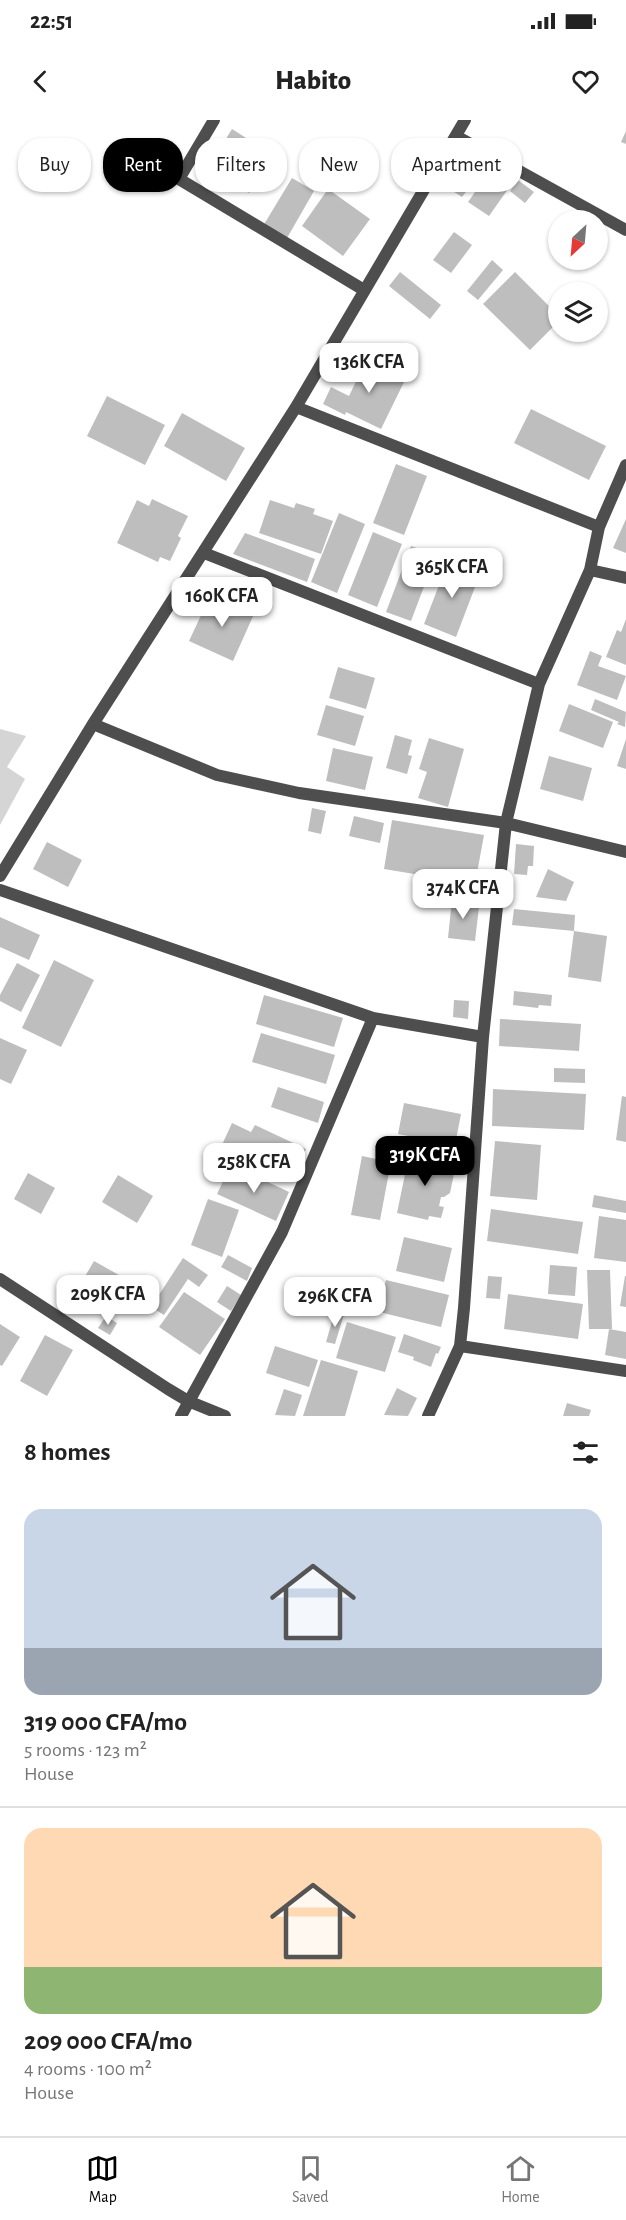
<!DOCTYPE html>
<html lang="en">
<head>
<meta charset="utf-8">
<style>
  :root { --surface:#fff; --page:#f6f6f6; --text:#222; --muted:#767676; --line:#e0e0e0; --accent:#000 }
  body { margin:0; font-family:"Alegreya Sans",sans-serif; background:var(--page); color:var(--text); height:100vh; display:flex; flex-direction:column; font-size:22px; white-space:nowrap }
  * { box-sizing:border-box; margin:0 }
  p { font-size:20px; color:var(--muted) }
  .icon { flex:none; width:33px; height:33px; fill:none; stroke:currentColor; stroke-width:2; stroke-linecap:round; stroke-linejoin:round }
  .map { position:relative; height:1296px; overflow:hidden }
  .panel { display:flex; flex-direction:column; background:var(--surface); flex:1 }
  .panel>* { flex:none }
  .top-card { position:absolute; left:18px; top:18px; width:591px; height:54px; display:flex; gap:12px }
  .needle { width:39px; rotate:206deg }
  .controls { position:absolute; left:548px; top:90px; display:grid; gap:12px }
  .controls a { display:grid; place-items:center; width:60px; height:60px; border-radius:50%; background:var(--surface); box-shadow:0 2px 4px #0004; font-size:30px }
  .price { position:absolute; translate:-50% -51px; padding:0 14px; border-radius:12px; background:#fff; color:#222; font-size:20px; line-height:39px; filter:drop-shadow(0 2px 3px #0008) }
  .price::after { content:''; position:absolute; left:50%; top:36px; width:18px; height:14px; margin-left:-9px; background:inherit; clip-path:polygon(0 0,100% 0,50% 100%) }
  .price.selected { background:var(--accent); color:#fff }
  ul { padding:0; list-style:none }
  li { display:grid; align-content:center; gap:12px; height:318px; padding:0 24px }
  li+li { border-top:2px solid var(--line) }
  li span { display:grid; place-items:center; height:186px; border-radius:18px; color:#555 }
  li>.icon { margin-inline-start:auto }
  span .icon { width:108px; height:108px; fill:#fffc; stroke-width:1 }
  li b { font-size:26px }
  h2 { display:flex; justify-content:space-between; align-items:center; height:72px; padding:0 24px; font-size:26px }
  .pill { padding:0 21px; border-radius:24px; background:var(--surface); box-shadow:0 2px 4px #0004; font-size:21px; line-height:54px }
  .pill.selected { background:var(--accent); color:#fff }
  .status { display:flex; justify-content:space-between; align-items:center; height:42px; padding:0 30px; background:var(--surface); direction:ltr }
  .status svg { height:16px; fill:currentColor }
  header { display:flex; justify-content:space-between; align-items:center; height:78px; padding:0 24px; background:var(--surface); font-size:27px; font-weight:800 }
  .dock { display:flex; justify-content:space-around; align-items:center; height:84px; border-top:2px solid var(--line); background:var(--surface); font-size:16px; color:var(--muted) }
  .dock a { display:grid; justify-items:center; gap:3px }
  .dock .selected { color:var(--accent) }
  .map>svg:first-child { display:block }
  .green { fill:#d5d5d5 }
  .building { fill:#bebebe }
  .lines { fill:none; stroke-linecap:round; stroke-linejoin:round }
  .street { stroke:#4e4e4e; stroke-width:12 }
</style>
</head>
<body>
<div class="status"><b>22:51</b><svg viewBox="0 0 49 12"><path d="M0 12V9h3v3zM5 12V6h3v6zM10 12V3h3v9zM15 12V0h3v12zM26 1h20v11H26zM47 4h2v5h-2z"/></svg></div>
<header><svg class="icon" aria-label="back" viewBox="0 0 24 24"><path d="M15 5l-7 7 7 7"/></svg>Habito<svg class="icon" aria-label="heart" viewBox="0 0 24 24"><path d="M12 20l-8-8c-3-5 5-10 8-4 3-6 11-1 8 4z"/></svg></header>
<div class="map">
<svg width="626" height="1296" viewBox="0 0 626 1296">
  <rect width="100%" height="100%" fill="#fff"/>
  <path class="green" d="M0,609L26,616L7,647L25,659L0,705Z"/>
  <path class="building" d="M232,9L273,35L249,73L208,48Z
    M626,11V24L621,22Z
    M487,55L508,69L489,96L468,82Z
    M292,58L314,71L283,125L260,111Z
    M458,60L469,68L462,77L451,70Z
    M518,60L534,72L525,83L510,71Z
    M328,69L370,99L343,136L302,106Z
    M454,112L472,125L451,153L433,140Z
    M492,140L503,150L478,180L467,171Z
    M400,152L441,185L430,199L389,166Z
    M515,152L558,195V202L530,230L483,184Z
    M362,237L406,258L381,309L346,292L345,295L323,284L331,267L349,276L360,253L355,251Z
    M107,276L165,305L145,345L87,316Z
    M531,289L606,326L589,360L514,323Z
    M182,293L245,328L226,361L164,326Z
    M396,344L427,356L404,415L373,403Z
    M152,379L188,396L178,416L181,418L170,441L160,437L158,442L117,423L137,380L149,386Z
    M270,380L294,388L296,383L315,389L313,394L333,401L321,434L259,413Z
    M339,393L365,404L337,473L311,462Z
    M626,399V433L613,428Z
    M373,412L402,424L377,487L348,475Z
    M245,413L315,439L307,462L233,434Z
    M411,426L436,435L411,501L386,492Z
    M448,442L480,454L456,517L424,504Z
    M211,474L254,494L233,541L189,521Z
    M626,499V545L606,537L617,510L621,512Z
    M590,531L602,536L598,546L626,556L617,580L577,565Z
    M338,547L375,558L366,589L329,578Z
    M595,579L626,592L625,607L617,604L619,602L591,590Z
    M569,584L613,602L603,628L559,611Z
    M326,585L364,596L355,626L317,615Z
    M395,615L412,620L408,635L412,636L407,654L386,648Z
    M429,618L464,629L448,687L418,678L427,652L419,649Z
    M626,619V649L617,646Z
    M333,628L373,637L365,670L326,661Z
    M549,636L592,648L583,681L540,669Z
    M312,688L326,691L321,714L308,711Z
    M354,696L384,703L380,723L349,716Z
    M392,700L484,715L475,764L384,749Z
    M47,722L82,740L68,767L33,749Z
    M516,724L534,726L533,746H528L527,755L514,754Z
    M548,749L574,762L566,781L536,777Z
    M452,779L472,781V786L479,787L475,821L448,818Z
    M514,789L575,795L574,811L512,805Z
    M0,797L40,815L29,840L0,827Z
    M574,811L607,816L601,862L568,857Z
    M54,840L94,860L61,927L22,908Z
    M17,843L40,855L21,892L0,881V875Z
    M514,871L552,875L551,886L539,885L538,888L513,885Z
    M264,875L343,898L334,927L256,904Z
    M454,880L469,881L468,899L453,897Z
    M500,899L581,904L579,931L499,926Z
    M261,913L335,935L326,964L252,942Z
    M0,918L27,930L11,964L0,959Z
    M554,948L585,949V963L554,962Z
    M278,967L324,982L318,1003L271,987Z
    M493,969L586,974L584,1010L492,1006Z
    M622,976L626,977V1022L616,1020Z
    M404,983L461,994L455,1025L398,1014Z
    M232,1003L251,1012L255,1005L306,1029L296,1051L235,1023L220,1056L210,1051Z
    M495,1021L541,1025L537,1080L490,1076Z
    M409,1035L456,1044L450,1073L444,1077H441L439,1086L444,1087L441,1098L429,1096L428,1100L397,1093Z
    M362,1036L391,1042L380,1100L351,1095Z
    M242,1050L289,1072L276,1101L217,1074L226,1055L238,1060Z
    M28,1053L55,1068L41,1094L14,1079Z
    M118,1055L153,1076L137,1103L102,1082Z
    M594,1075L626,1081V1093L592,1087Z
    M208,1079L239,1090L222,1137L191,1125Z
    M491,1089L583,1102L578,1134L487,1121Z
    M599,1096L626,1100V1142L594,1138Z
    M404,1117L452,1128L444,1162L396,1151Z
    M228,1135L252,1148L247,1161L221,1147Z
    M183,1138L208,1155L199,1167L188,1159L164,1195L151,1187Z
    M94,1141L135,1164L118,1194L110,1189L106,1195L87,1184L91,1177L77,1170Z
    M550,1145L577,1147L575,1176L548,1174Z
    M587,1150H610L612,1209H589Z
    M488,1156L502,1157L500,1179L486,1178Z
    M625,1156H626V1187L620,1186Z
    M386,1160L449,1175L441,1207L379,1192Z
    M227,1166L241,1175L231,1191L217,1182Z
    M184,1172L225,1199L200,1235L159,1207Z
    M508,1174L583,1184L578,1219L504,1209Z
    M335,1191L344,1194L335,1224L326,1222Z
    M106,1196L117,1203L110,1215L98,1208Z
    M347,1202L396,1217L385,1252L336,1238Z
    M0,1204L20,1217L2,1246L0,1245Z
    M609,1209L626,1212V1239L605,1235Z
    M404,1214L441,1227L438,1234L436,1233L431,1247L413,1240L414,1237L398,1232Z
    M45,1215L73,1230L47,1276L20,1261Z
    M275,1226L318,1240L309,1267L266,1253Z
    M321,1240L358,1251L345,1296H303Z
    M397,1268L417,1278L408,1296L384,1295Z
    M284,1269L302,1275L295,1296L275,1295Z
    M567,1283L591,1290L589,1296H563Z"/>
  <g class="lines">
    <path class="street" d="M214,0L179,59L364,170
      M456,16L626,110
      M296,287L599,407
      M204,433L539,564
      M590,450L626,458
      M93,604L217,655L299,673L506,703L626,732
      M0,756L93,604L296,287L465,0
      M0,770L373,898L483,917
      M0,1159L168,1269L188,1281L225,1296
      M460,1226L626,1251
      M181,1296L282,1112L373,898
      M428,1296L460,1226L464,1188L483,917L506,703L539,564L590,450L599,407L626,345"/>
  </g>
</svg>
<div class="controls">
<a><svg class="needle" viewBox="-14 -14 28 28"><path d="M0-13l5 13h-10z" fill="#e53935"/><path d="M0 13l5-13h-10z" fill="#767676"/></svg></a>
<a><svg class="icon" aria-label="layers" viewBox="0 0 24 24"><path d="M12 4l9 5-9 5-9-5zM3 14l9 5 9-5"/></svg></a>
</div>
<b class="price" style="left:369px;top:274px">136K CFA</b>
<b class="price" style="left:452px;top:479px">365K CFA</b>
<b class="price" style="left:222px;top:508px">160K CFA</b>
<b class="price" style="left:463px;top:800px">374K CFA</b>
<b class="price selected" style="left:425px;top:1067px">319K CFA</b>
<b class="price" style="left:254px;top:1074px">258K CFA</b>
<b class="price" style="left:108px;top:1206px">209K CFA</b>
<b class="price" style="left:335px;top:1208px">296K CFA</b>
<div class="top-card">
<a class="pill">Buy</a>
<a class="pill selected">Rent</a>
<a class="pill">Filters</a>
<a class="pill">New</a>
<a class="pill">Apartment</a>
</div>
</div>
<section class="panel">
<h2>8 homes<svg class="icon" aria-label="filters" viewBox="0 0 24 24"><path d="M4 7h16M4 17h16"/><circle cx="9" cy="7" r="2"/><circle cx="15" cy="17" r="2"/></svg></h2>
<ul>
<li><span style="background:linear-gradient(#c9d6e8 75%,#9aa5b1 0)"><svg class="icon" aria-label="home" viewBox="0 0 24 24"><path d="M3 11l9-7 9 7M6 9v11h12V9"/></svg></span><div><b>319 000 CFA/mo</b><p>5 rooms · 123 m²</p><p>House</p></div></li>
<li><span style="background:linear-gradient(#ffd9b3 75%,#8fb573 0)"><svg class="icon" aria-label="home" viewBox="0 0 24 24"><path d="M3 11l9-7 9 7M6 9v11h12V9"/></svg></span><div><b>209 000 CFA/mo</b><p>4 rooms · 100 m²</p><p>House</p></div></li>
</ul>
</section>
<nav class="dock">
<a class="selected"><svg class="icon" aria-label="map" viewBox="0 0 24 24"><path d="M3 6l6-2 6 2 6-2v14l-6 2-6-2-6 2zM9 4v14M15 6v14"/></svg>Map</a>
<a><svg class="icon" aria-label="saved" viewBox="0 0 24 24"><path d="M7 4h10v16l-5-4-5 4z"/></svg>Saved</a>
<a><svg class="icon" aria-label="home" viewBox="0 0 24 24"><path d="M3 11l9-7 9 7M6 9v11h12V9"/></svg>Home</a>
</nav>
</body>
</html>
